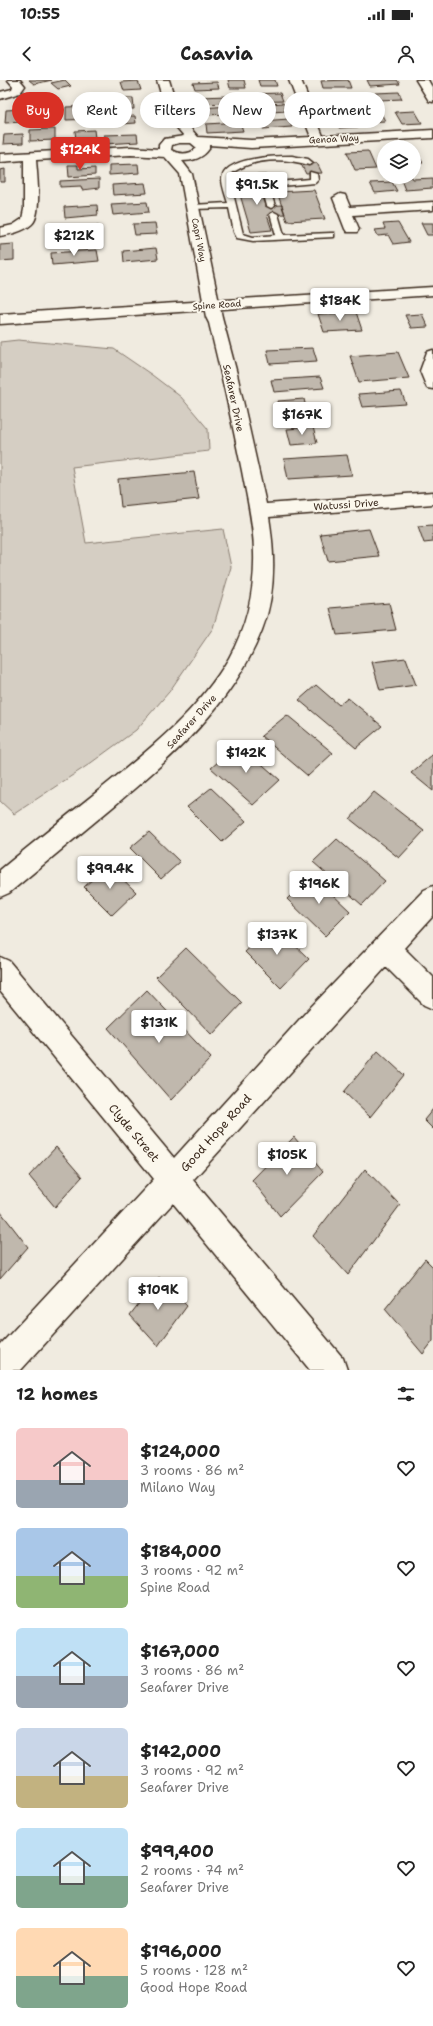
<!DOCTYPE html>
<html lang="en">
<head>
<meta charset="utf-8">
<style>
  :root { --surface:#fff; --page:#f2f2f2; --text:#222; --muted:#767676; --accent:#d93025 }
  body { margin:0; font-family:"Shantell Sans",sans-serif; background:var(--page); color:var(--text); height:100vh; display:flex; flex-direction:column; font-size:15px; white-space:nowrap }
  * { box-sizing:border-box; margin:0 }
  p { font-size:13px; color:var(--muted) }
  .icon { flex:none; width:22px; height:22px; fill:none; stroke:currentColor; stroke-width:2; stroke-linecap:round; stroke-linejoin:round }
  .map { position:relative; height:1290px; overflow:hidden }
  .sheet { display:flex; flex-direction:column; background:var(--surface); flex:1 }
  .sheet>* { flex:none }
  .top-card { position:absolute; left:12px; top:12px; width:409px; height:36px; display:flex; gap:8px }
  .controls { position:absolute; left:377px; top:60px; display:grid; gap:8px }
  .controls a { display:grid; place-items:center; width:44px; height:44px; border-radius:50%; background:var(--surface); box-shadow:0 2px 10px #0003; font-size:20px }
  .price { position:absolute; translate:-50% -34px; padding:0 9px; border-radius:4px; background:#fff; color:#222; font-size:13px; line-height:26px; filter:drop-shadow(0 1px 2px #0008) }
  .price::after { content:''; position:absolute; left:50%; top:24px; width:12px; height:9px; margin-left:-6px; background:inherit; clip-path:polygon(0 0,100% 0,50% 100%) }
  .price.on { background:var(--accent); color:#fff }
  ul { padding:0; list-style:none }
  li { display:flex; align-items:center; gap:12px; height:100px; padding:0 16px }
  li span { display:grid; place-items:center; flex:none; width:112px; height:80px; border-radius:6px; color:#555 }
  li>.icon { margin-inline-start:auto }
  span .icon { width:48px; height:48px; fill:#fffc; stroke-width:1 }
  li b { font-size:17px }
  h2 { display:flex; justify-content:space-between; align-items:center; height:48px; padding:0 16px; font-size:17px }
  .pill { padding:0 14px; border-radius:18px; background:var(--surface); box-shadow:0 2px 10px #0003; font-size:14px; line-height:36px }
  .pill.on { background:var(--accent); color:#fff }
  .status { display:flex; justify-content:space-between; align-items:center; height:28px; padding:0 20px; background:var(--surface); direction:ltr }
  .status svg { height:11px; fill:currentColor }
  header { display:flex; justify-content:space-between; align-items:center; height:52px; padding:0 16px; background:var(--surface); font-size:18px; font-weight:700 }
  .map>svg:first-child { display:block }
  .green { fill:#d5cec3; stroke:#887c70 }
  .building { fill:#c0b8ad; stroke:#3b2a1e }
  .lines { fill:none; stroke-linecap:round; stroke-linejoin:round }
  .service-casing { stroke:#3b2a1e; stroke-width:3 }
  .minor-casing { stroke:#3b2a1e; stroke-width:3 }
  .secondary-casing { stroke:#3b2a1e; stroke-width:3 }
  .service { fill:#fbf7ec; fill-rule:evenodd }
  .minor { fill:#fbf7ec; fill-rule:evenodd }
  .secondary { fill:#fbf7ec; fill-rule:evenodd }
  .labels { text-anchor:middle; stroke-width:4; stroke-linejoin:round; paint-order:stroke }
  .far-street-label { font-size:9px; fill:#3b2a1e; stroke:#fbf7ec }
  .street-label { font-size:10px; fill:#3b2a1e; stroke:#fbf7ec }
  .near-street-label { font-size:12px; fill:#3b2a1e; stroke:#fbf7ec }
</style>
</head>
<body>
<div class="status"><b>10:55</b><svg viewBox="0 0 49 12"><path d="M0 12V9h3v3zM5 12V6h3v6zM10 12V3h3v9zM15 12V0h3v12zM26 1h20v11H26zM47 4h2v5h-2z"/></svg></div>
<header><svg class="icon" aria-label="back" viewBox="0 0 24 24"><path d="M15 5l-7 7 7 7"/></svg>Casavia<svg class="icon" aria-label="person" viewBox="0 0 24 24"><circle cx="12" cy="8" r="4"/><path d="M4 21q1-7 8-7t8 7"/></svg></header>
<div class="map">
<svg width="433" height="1290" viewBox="0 0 433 1290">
  <rect width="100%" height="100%" fill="#f0ebe0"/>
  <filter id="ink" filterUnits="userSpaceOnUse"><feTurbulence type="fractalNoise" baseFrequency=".025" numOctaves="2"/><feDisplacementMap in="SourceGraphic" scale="8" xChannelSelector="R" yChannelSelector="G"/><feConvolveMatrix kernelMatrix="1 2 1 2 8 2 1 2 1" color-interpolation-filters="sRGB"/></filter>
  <g filter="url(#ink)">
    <path class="green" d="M18,260L114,269L152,295L181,317L208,349L209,371L72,387L86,463L223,449L231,487L213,548L169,612L136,650L88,685L14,734L0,721V262Z"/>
    <path class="building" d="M29,0H52L34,4Z
      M65,0L71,6L58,9L51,3Z
      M228,0H244L246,8H230Z
      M258,0H275L277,6H260Z
      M348,0L351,8H323L321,1Z
      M367,0H397L400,4L370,6Z
      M138,1L141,10L124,11L121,2Z
      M217,2L219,8L195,9L193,3Z
      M399,12L402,19L379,20L375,13Z
      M280,13L283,21L255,22L252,14Z
      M352,15L356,22L332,23L328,16Z
      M227,16L229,23L201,24L200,17Z
      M122,18H133L134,29H109V23H122Z
      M283,23L286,31L258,33L255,25Z
      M92,26L93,39L66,40V27Z
      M229,26L232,34L204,35L202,28Z
      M56,28V37L37,38V29Z
      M23,29V42L5,43L6,30Z
      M415,31L422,43L402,44L395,32Z
      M352,32L358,47L339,48L334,33Z
      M381,33L385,41L365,42L361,35Z
      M135,36L136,43L107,45L106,37Z
      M289,39L292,47L263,49L261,41Z
      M240,42L243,51L207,53L206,44Z
      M55,49V60L30,61V50Z
      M94,50L95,58L76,60L75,51Z
      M23,54V63L3,64L4,55Z
      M137,54L138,62L104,64V55Z
      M368,71L376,89L355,90L347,72Z
      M414,71H416L423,83L414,84Z
      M317,83L322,93L306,94L301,84Z
      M138,84L139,93L109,95V85Z
      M68,85H78V89L95,88V95L69,97Z
      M5,89V102H0V90Z
      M400,97H412L413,99L433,98V108L405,110Z
      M99,99V108L82,110L81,106L60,107V101Z
      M256,99L265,126L282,125L285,134L267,135L272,150L251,152L236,101Z
      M392,102L397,111L375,113L370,103Z
      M145,103L147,113L113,115L112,105Z
      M314,110L325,139L287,141L277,112Z
      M147,122L149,132L113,135L111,124Z
      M97,125L98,135L65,138L64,127Z
      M155,143L157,154L135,155L133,144Z
      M398,143L409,162L393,164L388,155L378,156L375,150L385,149L383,144Z
      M421,143H433V155H427Z
      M98,146L99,157L63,159V148Z
      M14,164V180L0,181V165Z
      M156,168L158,179L124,182L123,171Z
      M97,170L99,181L52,185L51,173Z
      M356,232L362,250L324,252L318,234Z
      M422,234L428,247L411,248L405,235Z
      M313,268L317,281L270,284L267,270Z
      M398,272L409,298L359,302L350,276Z
      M320,297L324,308L274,312L271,300Z
      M401,311L406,324L362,327L358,314Z
      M304,319L307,332L281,334L278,321Z
      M313,347L317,363L291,365L287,349Z
      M347,375L352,395L288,399L284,379Z
      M194,392L199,419L121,427L118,399Z
      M433,445V462L424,463L418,446Z
      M369,449L379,476L328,481L320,454Z
      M389,523L396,550L337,555L330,528Z
      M406,578L416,605L380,610L372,582Z
      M316,605L339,625L348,618L382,646L356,668L299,620Z
      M287,635L333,673L308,696L261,656Z
      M239,664L280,700L253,725L211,688Z
      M432,675H433V711L411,693Z
      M211,708L246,741L222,762L187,727Z
      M374,712L424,751L399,778L350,739Z
      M149,752L180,782L161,799L130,768Z
      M337,759L385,801L362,825L313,782Z
      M108,785L136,812L112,835L84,807Z
      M312,795L350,831L325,856L287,819Z
      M274,845L309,879L281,908L245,872Z
      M186,868L242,923L212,955L156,897Z
      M147,910L211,978L171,1020L108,948Z
      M378,971L404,995L370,1037L344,1012Z
      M433,1029V1049L424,1040Z
      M294,1057L323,1092L280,1136L252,1100Z
      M56,1067L82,1097L55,1127L29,1096Z
      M365,1089L400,1125L348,1195L313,1156Z
      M0,1131L28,1167L0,1199Z
      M425,1179L433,1187V1261L423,1274L385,1229Z
      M159,1197L187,1226L158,1266L130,1235Z"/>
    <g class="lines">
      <g class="service-casing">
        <path id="service" d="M292,76L308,79L313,83L309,85C285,78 253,77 231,94L230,97L263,96H266L268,103L310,99V92L317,94L318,100L315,103L269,107L275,126L271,128L267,126L260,100L230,101L243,154L253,157L276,155L270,134L274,132L278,134L284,155L331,153H334V157L253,161L237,158L234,152L229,128L192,129L188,127L192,125L228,123C226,116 222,106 222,99C224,77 277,76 292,76Z"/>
      </g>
      <g class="minor-casing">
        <path id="minor" d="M8,0H20L25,6L20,13L0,19V12L12,9L13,6Z
          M157,0H169L180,36L198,57L251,60L311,57L289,0H301L323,56L433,50V58L251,68L209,65V69C203,78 193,81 182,81L192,94L222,237L237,294L266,424L433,412V424L269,437C275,474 276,515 262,550C233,625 173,676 114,726C79,755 44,784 9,813L0,817V790C34,762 69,734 103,707C149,670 199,630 229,578C247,546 255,509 254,473C254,446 247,418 242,391C232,342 221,292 209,243L206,237L180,94L165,77L131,75L36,80C37,93 42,135 32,144C23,152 11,154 0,156V148L13,145L22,139L24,129V80L0,82V74L131,67L159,69V65L164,59L184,56L168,37ZM179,63H191L197,68C189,75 180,75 171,70L172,65Z
          M416,0H428L433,9V22L429,21Z
          M340,114L345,115L350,127L433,122V130L353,135L359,149L357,152H347L345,149L333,118Z
          M433,270V309L427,308L420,291L427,272Z
          M433,806V836L404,868L433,897V929L424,925L386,887L193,1100L343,1278L347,1290H310L173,1123L21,1290H0V1265L154,1099L0,911V877L9,881L174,1078L308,930L424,810Z"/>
      </g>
      <g class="secondary-casing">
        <path id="secondary" d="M433,207V215L0,244V234Z"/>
      </g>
      <use href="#service" class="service"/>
      <use href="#minor" class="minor"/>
      <use href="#secondary" class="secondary"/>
    </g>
  </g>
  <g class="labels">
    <g class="far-street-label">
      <text transform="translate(334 59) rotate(-3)" y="3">Genoa Way</text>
      <text transform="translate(199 160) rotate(79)" y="3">Capri Way</text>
      <text transform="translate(217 225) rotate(-4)" y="3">Spine Road</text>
    </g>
    <g class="street-label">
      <text transform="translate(234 318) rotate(78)" y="4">Seafarer Drive</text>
      <text transform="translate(346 424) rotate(-4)" y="4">Watussi Drive</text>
      <text transform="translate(191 641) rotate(-48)" y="4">Seafarer Drive</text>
    </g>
    <g class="near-street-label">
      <text transform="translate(134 1053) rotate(50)" y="4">Clyde Street</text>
      <text transform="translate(216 1053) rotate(-48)" y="4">Good Hope Road</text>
    </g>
  </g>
</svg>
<div class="controls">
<a><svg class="icon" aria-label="layers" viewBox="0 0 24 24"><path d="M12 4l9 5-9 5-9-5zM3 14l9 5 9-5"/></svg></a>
</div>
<b class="price on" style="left:80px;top:91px">$124K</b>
<b class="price" style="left:257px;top:126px">$91.5K</b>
<b class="price" style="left:74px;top:177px">$212K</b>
<b class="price" style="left:340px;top:242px">$184K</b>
<b class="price" style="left:302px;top:356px">$167K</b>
<b class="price" style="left:246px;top:694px">$142K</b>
<b class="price" style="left:110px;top:810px">$99.4K</b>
<b class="price" style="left:319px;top:825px">$196K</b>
<b class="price" style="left:277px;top:876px">$137K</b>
<b class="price" style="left:159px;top:964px">$131K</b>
<b class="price" style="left:287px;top:1096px">$105K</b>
<b class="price" style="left:158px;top:1231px">$109K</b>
<div class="top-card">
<a class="pill on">Buy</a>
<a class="pill">Rent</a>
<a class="pill">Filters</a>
<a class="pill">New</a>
<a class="pill">Apartment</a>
</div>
</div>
<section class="sheet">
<h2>12 homes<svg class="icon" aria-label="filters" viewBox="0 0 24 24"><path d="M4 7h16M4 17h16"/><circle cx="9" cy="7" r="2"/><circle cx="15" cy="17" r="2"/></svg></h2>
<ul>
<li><span style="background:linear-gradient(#f6c9c9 65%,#9aa5b1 0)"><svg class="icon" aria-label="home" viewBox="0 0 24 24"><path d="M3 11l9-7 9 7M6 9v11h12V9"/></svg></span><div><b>$124,000</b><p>3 rooms · 86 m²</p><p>Milano Way</p></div><svg class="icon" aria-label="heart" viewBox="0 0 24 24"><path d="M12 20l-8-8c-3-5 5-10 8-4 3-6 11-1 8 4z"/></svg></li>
<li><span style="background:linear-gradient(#a9c7e8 60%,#8fb573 0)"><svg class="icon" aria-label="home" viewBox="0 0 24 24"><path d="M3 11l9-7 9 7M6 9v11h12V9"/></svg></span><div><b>$184,000</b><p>3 rooms · 92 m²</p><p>Spine Road</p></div><svg class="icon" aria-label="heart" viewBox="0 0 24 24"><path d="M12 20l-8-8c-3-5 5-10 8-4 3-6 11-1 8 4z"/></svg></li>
<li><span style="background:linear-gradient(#bfe0f5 60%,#9aa5b1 0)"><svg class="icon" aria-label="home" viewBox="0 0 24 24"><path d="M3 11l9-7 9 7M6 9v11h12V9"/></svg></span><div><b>$167,000</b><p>3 rooms · 86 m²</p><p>Seafarer Drive</p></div><svg class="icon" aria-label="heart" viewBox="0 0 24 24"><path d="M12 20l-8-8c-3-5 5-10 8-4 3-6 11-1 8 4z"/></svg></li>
<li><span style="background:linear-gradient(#c9d6e8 60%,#c2b280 0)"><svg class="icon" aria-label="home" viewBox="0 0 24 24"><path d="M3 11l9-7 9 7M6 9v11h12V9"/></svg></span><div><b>$142,000</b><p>3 rooms · 92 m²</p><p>Seafarer Drive</p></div><svg class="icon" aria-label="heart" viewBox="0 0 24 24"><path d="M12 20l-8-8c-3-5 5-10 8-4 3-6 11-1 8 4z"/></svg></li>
<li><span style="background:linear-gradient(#bfe0f5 60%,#7fa58c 0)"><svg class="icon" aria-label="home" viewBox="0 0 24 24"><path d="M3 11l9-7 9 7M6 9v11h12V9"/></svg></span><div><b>$99,400</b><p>2 rooms · 74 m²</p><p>Seafarer Drive</p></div><svg class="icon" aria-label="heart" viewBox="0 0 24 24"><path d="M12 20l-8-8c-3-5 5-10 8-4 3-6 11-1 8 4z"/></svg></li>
<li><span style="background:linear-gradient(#ffd9b3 60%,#7fa58c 0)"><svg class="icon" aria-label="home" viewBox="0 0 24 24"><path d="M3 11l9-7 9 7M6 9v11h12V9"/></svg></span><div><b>$196,000</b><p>5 rooms · 128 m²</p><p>Good Hope Road</p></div><svg class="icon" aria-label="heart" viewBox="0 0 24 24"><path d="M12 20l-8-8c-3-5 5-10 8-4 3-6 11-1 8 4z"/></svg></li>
</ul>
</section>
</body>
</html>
